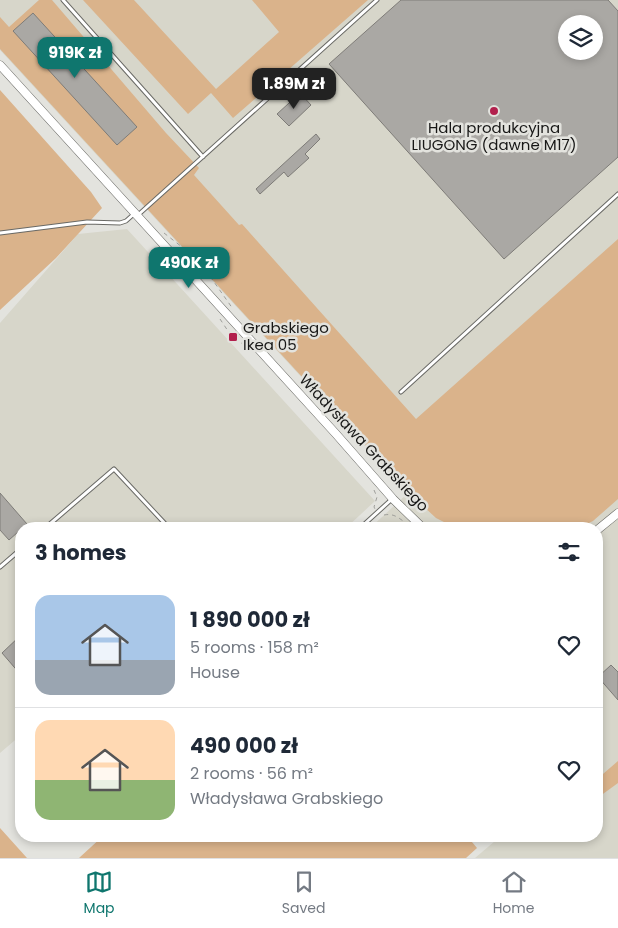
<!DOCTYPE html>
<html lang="en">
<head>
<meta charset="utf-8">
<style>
  :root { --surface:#fff; --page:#f6f6f7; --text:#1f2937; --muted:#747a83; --line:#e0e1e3; --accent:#0f766e }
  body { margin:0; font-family:Poppins,sans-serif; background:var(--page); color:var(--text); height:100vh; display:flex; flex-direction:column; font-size:19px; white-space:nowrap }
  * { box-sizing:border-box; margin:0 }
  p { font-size:16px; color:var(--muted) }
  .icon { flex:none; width:28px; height:28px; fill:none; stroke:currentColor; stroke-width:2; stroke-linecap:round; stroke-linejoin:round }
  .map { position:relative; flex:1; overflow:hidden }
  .details { position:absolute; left:15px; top:522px; width:588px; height:320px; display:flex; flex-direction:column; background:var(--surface); border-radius:20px; box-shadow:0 2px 8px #0003 }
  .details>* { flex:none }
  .fabs { position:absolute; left:558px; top:15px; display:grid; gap:10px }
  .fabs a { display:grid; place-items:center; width:45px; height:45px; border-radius:50%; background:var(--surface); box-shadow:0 2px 8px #0003; font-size:25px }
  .price { position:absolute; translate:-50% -42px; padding:0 11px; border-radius:10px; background:var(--accent); color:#fff; font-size:16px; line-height:32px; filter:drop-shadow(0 1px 2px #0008) }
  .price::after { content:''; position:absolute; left:50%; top:30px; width:15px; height:11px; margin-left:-8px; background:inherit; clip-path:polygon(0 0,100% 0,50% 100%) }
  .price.active { background:#222; color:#fff }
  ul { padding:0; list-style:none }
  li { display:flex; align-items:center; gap:15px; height:125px; padding:0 20px }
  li+li { border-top:1px solid var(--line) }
  li span { display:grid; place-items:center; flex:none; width:140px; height:100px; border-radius:15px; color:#555 }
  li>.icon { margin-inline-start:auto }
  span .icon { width:60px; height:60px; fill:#fffc; stroke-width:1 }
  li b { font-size:21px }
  h2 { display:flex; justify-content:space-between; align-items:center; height:60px; padding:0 20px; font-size:21px }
  .tab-bar { display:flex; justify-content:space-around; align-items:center; height:70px; border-top:1px solid var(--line); background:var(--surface); font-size:14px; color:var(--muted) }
  .tab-bar a { display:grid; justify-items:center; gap:2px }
  .tab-bar .active { color:var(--accent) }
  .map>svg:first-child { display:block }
  .built { fill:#d7d6ca; fill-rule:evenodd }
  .green { fill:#dab38b }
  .building { fill:#aaa8a4; stroke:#7e7c78; fill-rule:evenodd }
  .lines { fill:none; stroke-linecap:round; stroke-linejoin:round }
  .service-casing { stroke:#696965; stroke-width:5 }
  .tertiary-casing { stroke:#696965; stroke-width:9 }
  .path { stroke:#9f9f9b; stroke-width:1; stroke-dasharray:4 4; stroke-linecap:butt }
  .service { stroke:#fff; stroke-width:3 }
  .tertiary { stroke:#fff; stroke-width:8 }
  .poi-dot { fill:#b2204d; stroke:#e3e3de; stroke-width:2 }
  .labels { text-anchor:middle; stroke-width:5; stroke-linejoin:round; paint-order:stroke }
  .poi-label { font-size:15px; fill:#171716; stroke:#e3e3de }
  .street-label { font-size:15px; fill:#171716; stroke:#e3e3de }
</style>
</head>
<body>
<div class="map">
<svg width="618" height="858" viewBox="0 0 618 858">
  <rect width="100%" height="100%" fill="#e3e3de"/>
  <path class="built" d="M0,0H618V858H475L495,841L491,836H596V529H369L408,493L0,50ZM566,24H594V51H566Z
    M127,229L375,501L345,529H21V735L0,753V323L78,234Z"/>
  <path class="green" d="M39,0H52L166,133L199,168L194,175L239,225L242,224L416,419L618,239V499L593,521L576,529H458L436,518L409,493L0,49V17L9,27Z
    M83,0H134L216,89L279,32L252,0H368L233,118L211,93L188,114Z
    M0,90L91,192L102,208L56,258L0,310Z
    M618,761V783L596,799V780Z
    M0,828L27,858H0Z
    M103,836H467L477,848L466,858H79Z"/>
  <path class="building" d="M401,0H608L618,11V157L504,259L329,64ZM566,24H594V51H566Z
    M33,13L137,127L117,145L13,31Z
    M300,93L311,105L289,126L277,114Z
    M316,134L320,139L305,154L309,158L288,177L284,172L260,194L256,189Z
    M0,493L27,524L9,540L0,530Z
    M21,635V675L2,653Z
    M611,665L618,672V700L598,677Z"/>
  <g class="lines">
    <g class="service-casing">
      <path id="service" d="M63,0L203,157
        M138,215L377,0
        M0,233L87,222L120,223L126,221L135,213
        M401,392L618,194
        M44,529L114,469L170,529
        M359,529L392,499
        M0,567L21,549"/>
    </g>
    <g class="tertiary-casing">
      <path id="tertiary" d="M0,65L336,434L393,499L424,529
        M596,531L618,513"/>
    </g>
    <path class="path" d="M164,233L191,254L207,272L233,309
      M220,319L228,331L248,349
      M374,490L377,497L374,507L375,509
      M384,515C394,513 399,518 407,524
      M430,523L437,529"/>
    <use href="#service" class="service"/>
    <use href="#tertiary" class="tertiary"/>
  </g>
  <g class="poi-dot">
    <circle cx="494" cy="111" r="5"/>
    <rect x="228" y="332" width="10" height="10" rx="2.5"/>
  </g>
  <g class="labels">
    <g class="poi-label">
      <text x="494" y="133">Hala produkcyjna<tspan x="494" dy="17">LIUGONG (dawne M17)</tspan></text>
      <text x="243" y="333" text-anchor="start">Grabskiego<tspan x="243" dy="17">Ikea 05</tspan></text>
    </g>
    <g class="street-label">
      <text transform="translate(364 443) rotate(47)" y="5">Władysława Grabskiego</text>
    </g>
  </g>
</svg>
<div class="fabs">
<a><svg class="icon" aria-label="layers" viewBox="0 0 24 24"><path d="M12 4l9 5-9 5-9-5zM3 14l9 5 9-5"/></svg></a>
</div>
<b class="price" style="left:75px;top:79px">919K zł</b>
<b class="price active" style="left:294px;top:110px">1.89M zł</b>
<b class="price" style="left:189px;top:289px">490K zł</b>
<section class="details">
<h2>3 homes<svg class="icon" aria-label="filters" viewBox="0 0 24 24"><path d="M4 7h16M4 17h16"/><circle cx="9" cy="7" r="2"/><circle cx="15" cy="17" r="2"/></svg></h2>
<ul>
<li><span style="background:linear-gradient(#a9c7e8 65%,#9aa5b1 0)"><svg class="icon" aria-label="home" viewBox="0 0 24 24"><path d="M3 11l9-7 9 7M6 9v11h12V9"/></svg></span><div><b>1 890 000 zł</b><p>5 rooms · 158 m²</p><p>House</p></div><svg class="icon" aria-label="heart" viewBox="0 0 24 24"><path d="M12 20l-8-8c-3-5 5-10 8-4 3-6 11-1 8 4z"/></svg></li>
<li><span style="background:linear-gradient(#ffd9b3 60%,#8fb573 0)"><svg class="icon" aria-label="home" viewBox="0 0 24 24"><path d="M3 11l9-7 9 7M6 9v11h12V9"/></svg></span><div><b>490 000 zł</b><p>2 rooms · 56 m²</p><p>Władysława Grabskiego</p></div><svg class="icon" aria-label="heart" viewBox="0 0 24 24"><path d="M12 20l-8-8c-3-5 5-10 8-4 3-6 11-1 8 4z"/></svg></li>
</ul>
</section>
</div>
<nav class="tab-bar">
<a class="active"><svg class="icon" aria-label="map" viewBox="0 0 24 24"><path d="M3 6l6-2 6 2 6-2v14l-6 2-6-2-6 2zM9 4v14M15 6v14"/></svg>Map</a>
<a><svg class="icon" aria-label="saved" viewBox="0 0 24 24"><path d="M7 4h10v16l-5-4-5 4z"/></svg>Saved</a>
<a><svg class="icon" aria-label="home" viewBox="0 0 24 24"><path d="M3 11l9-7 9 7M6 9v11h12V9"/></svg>Home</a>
</nav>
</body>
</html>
